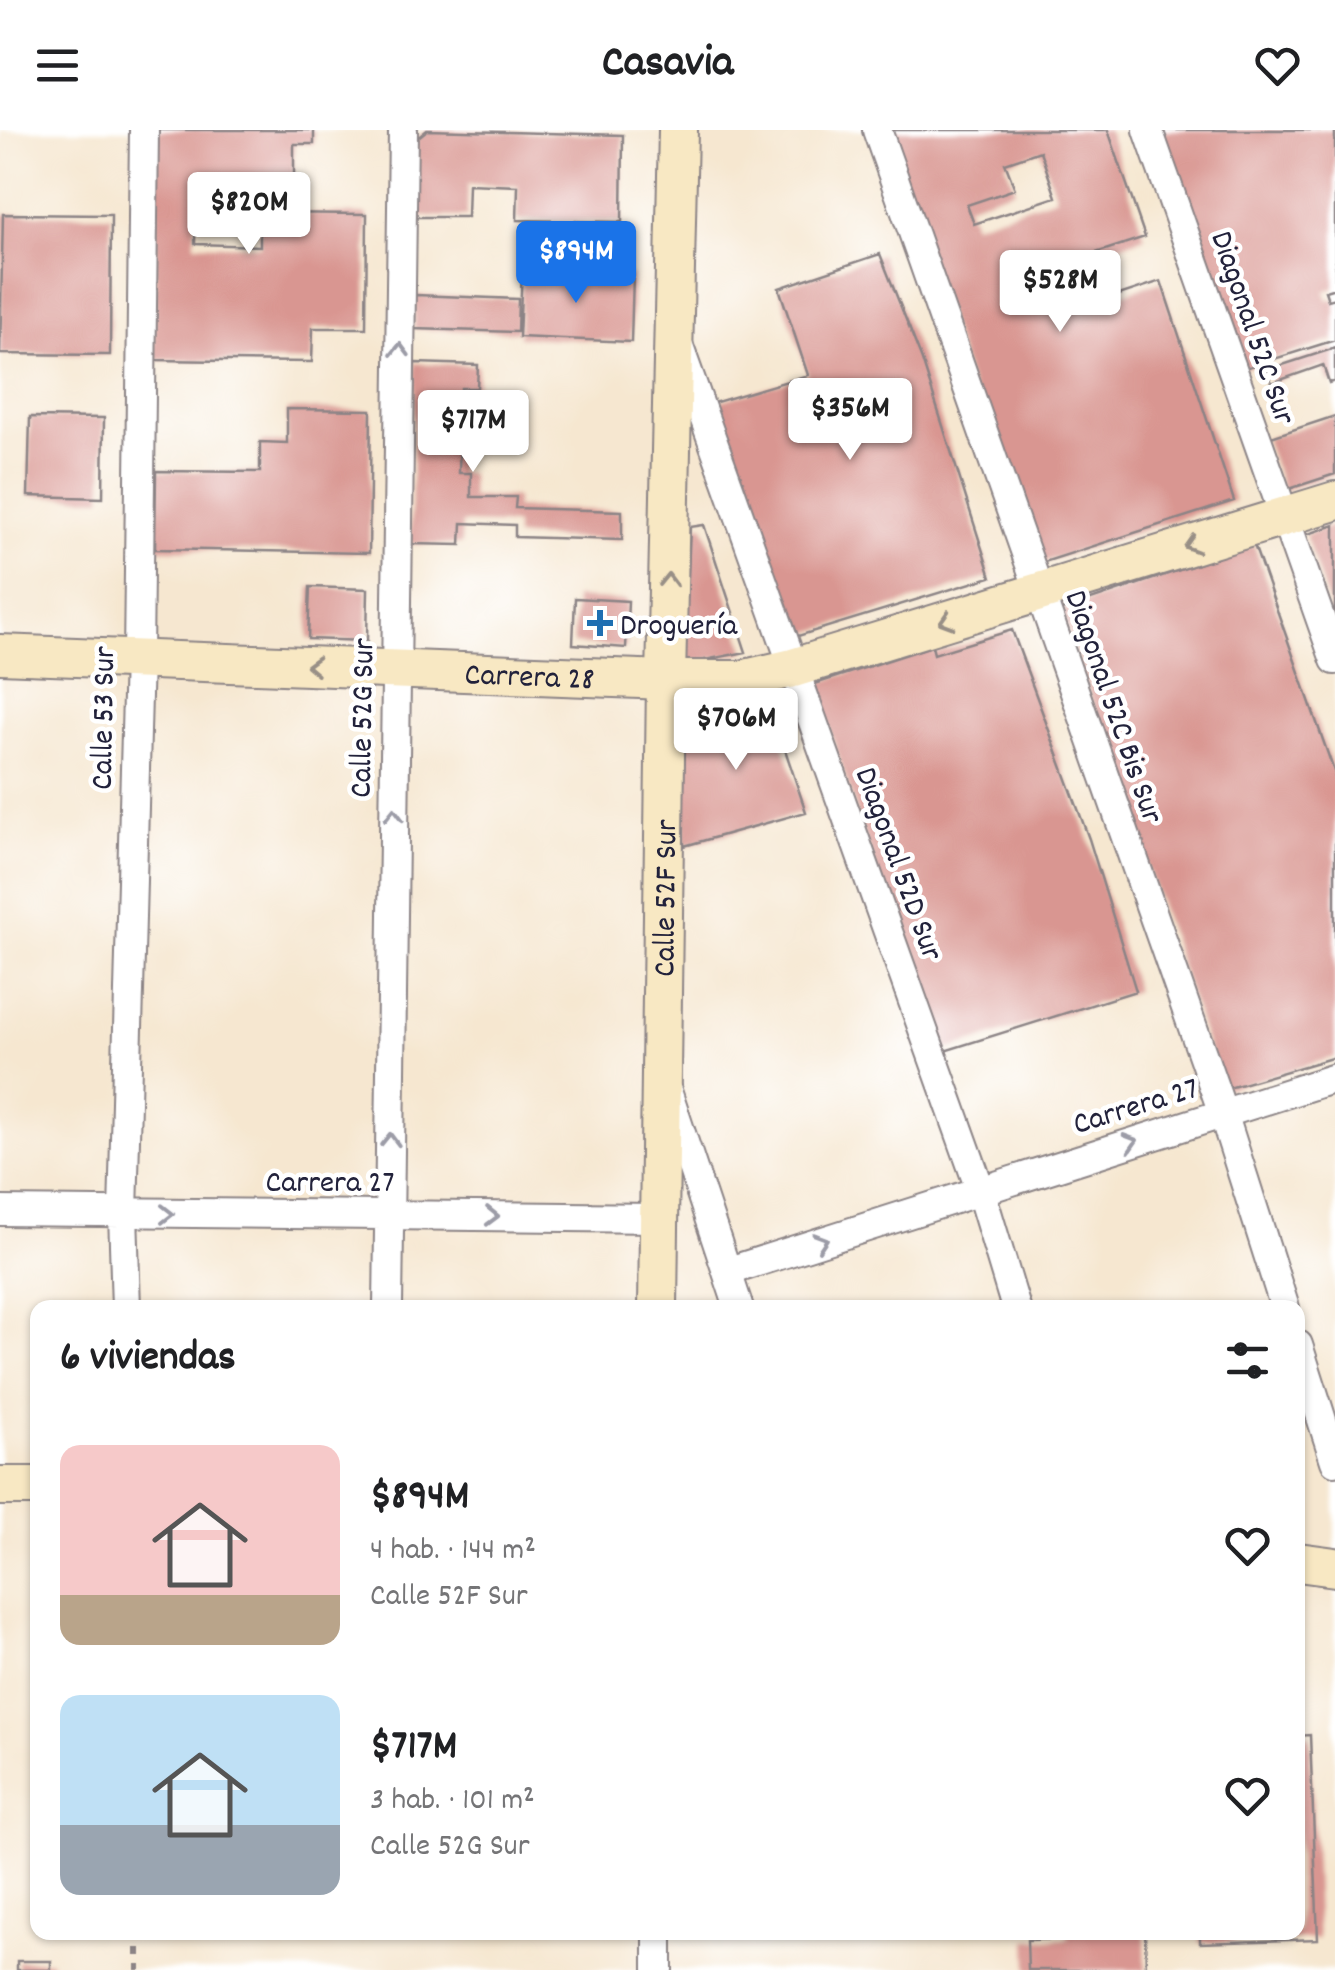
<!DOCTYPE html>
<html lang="es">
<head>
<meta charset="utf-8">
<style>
  :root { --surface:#fff; --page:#f6f6f6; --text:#202124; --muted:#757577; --accent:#1a73e8 }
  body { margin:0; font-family:Dekko,sans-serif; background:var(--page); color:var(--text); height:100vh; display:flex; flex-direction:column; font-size:38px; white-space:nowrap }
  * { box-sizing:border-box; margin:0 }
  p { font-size:32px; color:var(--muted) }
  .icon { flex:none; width:55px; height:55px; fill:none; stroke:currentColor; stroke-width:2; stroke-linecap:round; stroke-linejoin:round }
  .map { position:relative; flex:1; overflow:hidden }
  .details { position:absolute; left:30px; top:1170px; width:1275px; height:640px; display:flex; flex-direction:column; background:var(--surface); border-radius:20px; box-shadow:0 2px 8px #0004 }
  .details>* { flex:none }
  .price { position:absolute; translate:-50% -85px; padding:0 22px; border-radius:10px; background:#fff; color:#222; font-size:32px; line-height:65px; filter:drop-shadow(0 2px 5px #0008) }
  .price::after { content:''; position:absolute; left:50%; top:60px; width:30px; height:22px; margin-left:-15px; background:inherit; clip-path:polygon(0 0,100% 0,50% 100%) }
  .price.on { background:var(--accent); color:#fff }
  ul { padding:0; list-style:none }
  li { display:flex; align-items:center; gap:30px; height:250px; padding:0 30px }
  li span { display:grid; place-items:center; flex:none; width:280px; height:200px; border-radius:20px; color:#555 }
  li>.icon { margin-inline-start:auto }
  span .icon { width:120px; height:120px; fill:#fffc; stroke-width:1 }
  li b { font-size:42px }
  h2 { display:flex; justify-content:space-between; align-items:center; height:120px; padding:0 30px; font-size:42px }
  header { display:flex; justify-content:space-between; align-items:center; height:130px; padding:0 30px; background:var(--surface); font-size:45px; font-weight:800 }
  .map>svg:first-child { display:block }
  .building { fill:#d99691; fill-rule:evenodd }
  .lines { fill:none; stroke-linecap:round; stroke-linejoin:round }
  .street-casing { stroke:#8c8486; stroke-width:32 }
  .secondary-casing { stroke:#8c8486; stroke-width:42 }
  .path { stroke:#8c8486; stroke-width:6; stroke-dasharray:8 8; stroke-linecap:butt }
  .street { stroke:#fff; stroke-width:28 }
  .secondary { stroke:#f8e8c3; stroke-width:38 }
  .oneway { stroke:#9c9ca7 }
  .oneway2 { stroke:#988f86 }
  .poi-dot { fill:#1f6fb2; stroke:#fff; stroke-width:4 }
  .labels { text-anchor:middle; stroke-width:9; stroke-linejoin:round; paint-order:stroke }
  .street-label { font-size:32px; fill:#22223b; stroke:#fff }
  .poi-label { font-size:32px; fill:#22223b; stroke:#fff; text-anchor:start }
</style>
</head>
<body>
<header><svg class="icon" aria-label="menu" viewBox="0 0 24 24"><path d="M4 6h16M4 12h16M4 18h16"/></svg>Casavia<svg class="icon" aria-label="heart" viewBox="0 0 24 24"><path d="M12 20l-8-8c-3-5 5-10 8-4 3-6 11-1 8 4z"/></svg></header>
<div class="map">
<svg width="1335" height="1840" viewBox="0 0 1335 1840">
  <rect width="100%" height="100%" fill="#fff"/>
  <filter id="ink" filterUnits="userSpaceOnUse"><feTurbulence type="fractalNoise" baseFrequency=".01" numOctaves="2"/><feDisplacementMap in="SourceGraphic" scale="20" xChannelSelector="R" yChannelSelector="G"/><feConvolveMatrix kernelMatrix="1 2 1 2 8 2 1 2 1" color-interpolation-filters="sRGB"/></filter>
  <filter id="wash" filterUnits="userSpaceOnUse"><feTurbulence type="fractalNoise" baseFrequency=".0048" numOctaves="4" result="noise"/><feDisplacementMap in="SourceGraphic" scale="40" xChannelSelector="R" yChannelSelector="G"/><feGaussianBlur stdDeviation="2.25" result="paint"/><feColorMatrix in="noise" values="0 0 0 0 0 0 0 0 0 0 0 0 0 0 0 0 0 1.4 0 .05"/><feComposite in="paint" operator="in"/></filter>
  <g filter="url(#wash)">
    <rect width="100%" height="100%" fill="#f6e7d0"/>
    <g id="blocks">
      <path class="building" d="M157,0H314V14H294V57L196,55L195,114L260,116V83L367,84L366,198H313L312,232L154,230Z
        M427,0L623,5L622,92L517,90L518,56L468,54L467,87H413L416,9Z
        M884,0H1108L1145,107L1044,140L1059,185L1161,151L1234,371L1032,436ZM1040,21L1056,67L974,94L967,75L1015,59L1005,33Z
        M1158,0H1335V158L1325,161L1328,170L1335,168V210L1239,240Z
        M3,84L111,85L110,225L0,224Z
        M880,124L922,230L991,447L785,510L713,273L808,245L779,158Z
        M522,140L633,145L631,212L519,207Z
        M415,165L518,169L517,202L414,199Z
        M1335,218V251L1329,253L1323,235L1272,253L1267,240Z
        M415,233L478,235L477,258H461L459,343H471V367H516L515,378L622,381V410L515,407V395L462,393L461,415L410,414Z
        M287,279L371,280L369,423L155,419L156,341L260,342V312L287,313Z
        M1335,286V344L1283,361L1265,309Z
        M30,287L104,288L103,368L28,366Z
        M704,395L746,522L684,534L690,397Z
        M1335,395V493L1305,405Z
        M1254,415L1335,644V927L1222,960L1061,480Z
        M310,457L368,459L367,511L308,509Z
        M575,468L628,471L626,518L573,514Z
        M1012,500L1089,709L1136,861L935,924L815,554L932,516L934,524Z
        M767,566L806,682L684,716L682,597Z
        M1310,1605L1318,1809L1200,1813V1802H1298V1606Z
        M1068,1802H1145L1146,1840H1028L1027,1810L1069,1809Z
        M17,1831H51V1840H17Z"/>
    </g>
  </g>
  <g filter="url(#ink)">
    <use href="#blocks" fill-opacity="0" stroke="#8c8486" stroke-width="2.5"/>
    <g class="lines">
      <g class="street-casing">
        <path id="street" d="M877,0L1223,983L1285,1178
          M1148,0L1335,530
          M679,217L980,1059L1016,1178
          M667,961L739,1178
          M0,1081L659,1088
          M729,1141L1335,948
          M126,1178L123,1083L138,528L144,0
          M388,1178L403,0
          M1298,1215L1335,1331
          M658,1840V1802"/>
      </g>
      <g class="secondary-casing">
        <g id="secondary">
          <path id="s1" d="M0,524L666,550H741L793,538L1335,371"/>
          <path id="s2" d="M658,1178L666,550L678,0"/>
          <path d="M0,1356H38"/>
          <path d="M1298,1432L1335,1437"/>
        </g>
      </g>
      <path class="path" d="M138,1802V1840"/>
      <use href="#street" class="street"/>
      <use href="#secondary" class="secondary"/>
    </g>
    <defs><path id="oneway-chevron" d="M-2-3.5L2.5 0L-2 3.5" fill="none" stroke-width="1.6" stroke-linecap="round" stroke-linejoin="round" transform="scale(2.5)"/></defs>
    <g class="oneway">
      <use href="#oneway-chevron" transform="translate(400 220) rotate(-89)"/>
      <use href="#oneway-chevron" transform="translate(394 685) rotate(-89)"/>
      <use href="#oneway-chevron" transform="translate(390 1010) rotate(-89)"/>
      <use href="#oneway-chevron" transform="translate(1131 1012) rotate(-17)"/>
      <use href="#oneway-chevron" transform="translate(167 1084)"/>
      <use href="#oneway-chevron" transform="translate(492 1086) rotate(1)"/>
      <use href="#oneway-chevron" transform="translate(821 1111) rotate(-18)"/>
    </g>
    <g class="oneway2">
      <use href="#oneway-chevron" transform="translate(1191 415) rotate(163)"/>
      <use href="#oneway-chevron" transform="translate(668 450) rotate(-89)"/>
      <use href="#oneway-chevron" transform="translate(946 491) rotate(163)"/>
      <use href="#oneway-chevron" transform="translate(313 536) rotate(-178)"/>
    </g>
  </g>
  <path class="poi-dot" d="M595 478h10v10h10v10h-10v10h-10v-10h-10v-10h10z"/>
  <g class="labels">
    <g class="street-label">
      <text transform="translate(1255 197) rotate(71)" y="11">Diagonal 52C Sur</text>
      <text dy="11" stroke="none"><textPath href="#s1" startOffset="530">Carrera 28</textPath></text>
      <text transform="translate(1116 576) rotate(71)" y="11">Diagonal 52C Bis Sur</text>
      <text transform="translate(101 588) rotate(-89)" y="11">Calle 53 Sur</text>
      <text transform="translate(360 588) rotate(-89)" y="11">Calle 52G Sur</text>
      <text transform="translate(901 733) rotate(70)" y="11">Diagonal 52D Sur</text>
      <text dy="11" stroke="none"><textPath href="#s2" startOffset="410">Calle 52F Sur</textPath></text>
      <text transform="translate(1135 974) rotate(-17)" y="11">Carrera 27</text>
      <text x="330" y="1061">Carrera 27</text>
    </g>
    <g class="poi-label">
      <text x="620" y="504">Droguería</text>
    </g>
  </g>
</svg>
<b class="price" style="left:249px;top:127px">$820M</b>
<b class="price on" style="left:576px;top:176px">$894M</b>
<b class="price" style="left:1060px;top:205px">$528M</b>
<b class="price" style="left:850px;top:333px">$356M</b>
<b class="price" style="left:473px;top:345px">$717M</b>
<b class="price" style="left:736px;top:643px">$706M</b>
<section class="details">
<h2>6 viviendas<svg class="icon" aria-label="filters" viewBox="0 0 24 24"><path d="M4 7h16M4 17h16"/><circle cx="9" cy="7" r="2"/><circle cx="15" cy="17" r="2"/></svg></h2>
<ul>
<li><span style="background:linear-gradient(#f6c9c9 75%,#b9a48a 0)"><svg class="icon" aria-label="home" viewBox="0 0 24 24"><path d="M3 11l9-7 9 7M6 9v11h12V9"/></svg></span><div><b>$894M</b><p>4 hab. · 144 m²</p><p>Calle 52F Sur</p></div><svg class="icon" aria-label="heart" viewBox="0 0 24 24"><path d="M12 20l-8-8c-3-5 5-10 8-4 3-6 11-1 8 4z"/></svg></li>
<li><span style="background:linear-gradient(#bfe0f5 65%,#9aa5b1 0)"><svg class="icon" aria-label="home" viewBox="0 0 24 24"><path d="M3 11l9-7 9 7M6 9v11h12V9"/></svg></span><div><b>$717M</b><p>3 hab. · 101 m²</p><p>Calle 52G Sur</p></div><svg class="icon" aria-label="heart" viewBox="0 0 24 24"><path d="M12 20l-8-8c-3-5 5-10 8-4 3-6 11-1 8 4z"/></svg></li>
</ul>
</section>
</div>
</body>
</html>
